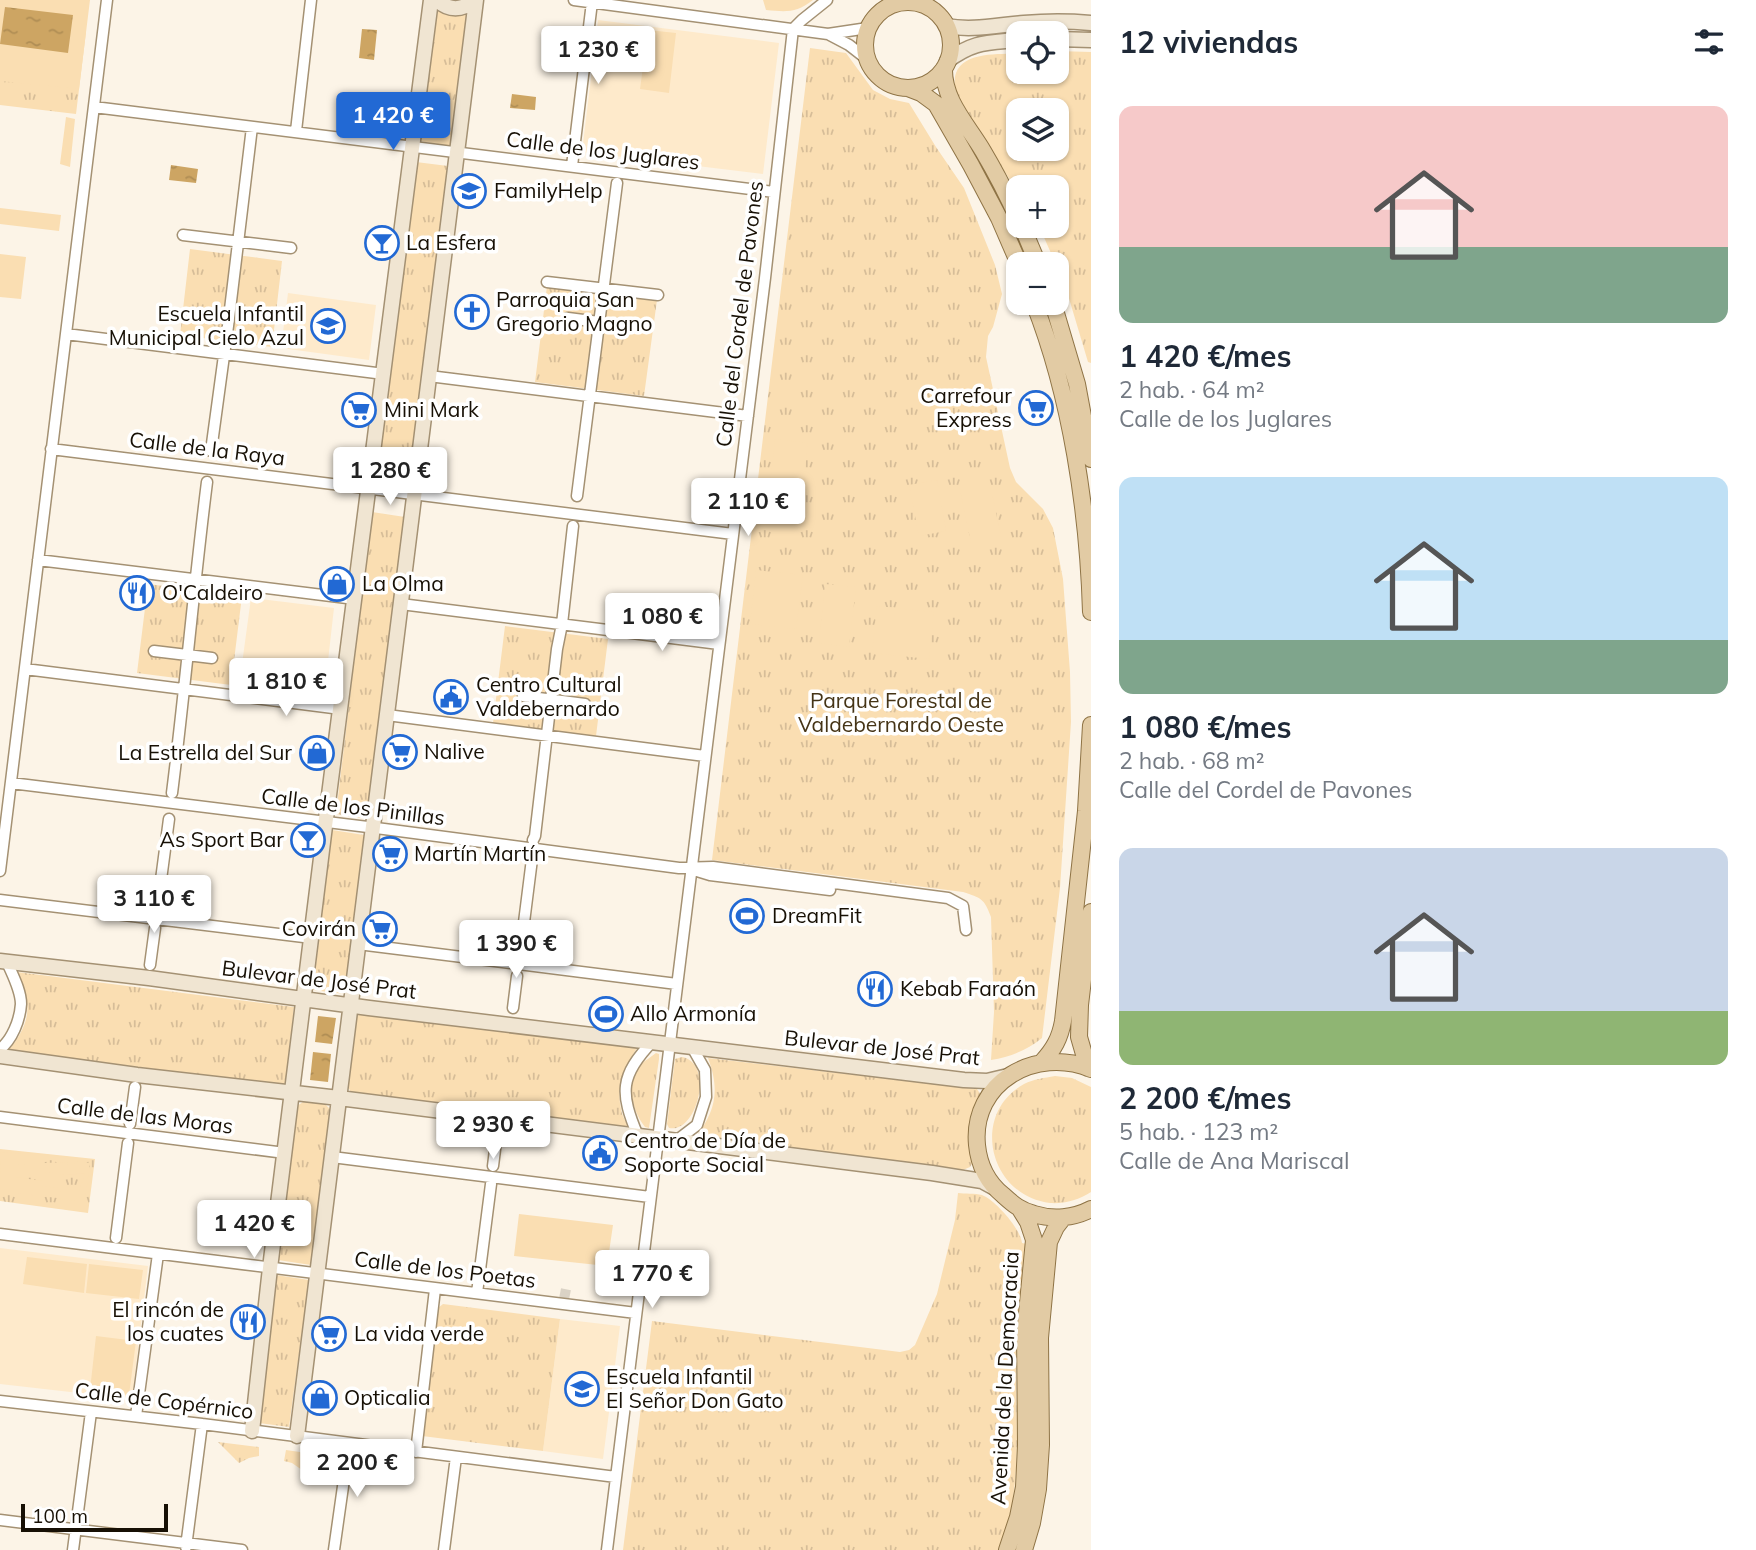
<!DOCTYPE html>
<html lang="es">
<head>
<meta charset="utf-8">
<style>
  :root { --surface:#fff; --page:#f6f6f7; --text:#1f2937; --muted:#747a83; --accent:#2269d4 }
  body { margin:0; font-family:Mulish,sans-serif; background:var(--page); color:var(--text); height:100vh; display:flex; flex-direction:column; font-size:26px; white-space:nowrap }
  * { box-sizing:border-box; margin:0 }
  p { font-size:23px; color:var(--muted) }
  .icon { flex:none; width:38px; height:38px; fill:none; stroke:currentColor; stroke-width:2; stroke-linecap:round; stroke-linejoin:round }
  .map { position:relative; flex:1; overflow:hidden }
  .sheet { display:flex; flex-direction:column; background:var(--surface); width:665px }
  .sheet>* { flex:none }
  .buttons { position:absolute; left:1006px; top:21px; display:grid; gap:14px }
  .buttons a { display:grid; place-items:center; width:63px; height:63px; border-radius:14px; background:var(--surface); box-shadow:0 2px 5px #0004; font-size:35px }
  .scale { position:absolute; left:21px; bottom:18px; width:147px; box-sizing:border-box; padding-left:7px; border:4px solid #171005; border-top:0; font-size:19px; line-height:24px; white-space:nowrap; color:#171005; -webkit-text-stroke:5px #fff; paint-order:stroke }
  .price { position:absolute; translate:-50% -60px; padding:0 16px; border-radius:7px; background:#fff; color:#222; font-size:23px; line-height:46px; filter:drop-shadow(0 2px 4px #0008) }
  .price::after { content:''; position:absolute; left:50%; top:42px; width:21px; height:16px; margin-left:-10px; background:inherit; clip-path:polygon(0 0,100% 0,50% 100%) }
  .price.active { background:var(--accent); color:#fff }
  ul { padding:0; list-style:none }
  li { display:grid; align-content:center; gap:14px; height:371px; padding:0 28px }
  li span { display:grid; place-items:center; height:217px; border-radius:14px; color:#555 }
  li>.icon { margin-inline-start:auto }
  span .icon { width:126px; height:126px; fill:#fffc; stroke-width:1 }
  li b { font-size:30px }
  h2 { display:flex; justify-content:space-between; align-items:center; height:84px; padding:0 28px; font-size:30px }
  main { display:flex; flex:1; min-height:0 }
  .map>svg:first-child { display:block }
  .built { fill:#feeacb }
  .grass { fill:url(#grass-tufts); fill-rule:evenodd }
  .garden { fill:#fadeb2 }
  .water { fill:url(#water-ripples) }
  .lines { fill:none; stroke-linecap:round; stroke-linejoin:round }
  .street-tunnel { stroke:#dad2c5; stroke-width:10; stroke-dasharray:10 5; stroke-linecap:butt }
  .street-casing { stroke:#a49173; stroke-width:13 }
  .secondary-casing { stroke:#a49173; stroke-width:17 }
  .primary-casing { stroke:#8e7345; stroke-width:18 }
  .street { stroke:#fff; stroke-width:10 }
  .secondary { stroke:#f0e5d2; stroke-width:14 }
  .primary { stroke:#e2cba4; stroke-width:16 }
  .labels { text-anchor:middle; stroke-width:7; stroke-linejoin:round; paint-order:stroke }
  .street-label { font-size:21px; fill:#171005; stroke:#fff }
  .poi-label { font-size:21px; fill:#171005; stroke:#fff; text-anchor:start }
  .park-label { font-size:21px; fill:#453416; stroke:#fff }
</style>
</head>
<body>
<main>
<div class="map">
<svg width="1091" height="1550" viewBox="0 0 1091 1550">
  <defs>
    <pattern id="grass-tufts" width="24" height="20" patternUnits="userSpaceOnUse" patternTransform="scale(1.75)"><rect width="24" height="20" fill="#fadeb2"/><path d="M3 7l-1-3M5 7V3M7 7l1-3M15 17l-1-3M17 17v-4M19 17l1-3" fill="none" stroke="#d6bd98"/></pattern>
    <pattern id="water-ripples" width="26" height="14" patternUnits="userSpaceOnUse" patternTransform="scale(1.75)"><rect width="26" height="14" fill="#cda563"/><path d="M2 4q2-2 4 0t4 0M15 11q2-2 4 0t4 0" fill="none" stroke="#af8d54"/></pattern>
  </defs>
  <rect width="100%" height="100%" fill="#fcf4e7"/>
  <path class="built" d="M598,20L779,43L763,174L582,152Z
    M288,293L376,305L369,360L281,348Z
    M251,598L334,608L324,696L239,686Z
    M0,1248L148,1266L132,1399L0,1384Z
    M560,1319L620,1326L603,1459L543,1451Z"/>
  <path class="grass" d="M436,8C447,15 455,16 467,12L450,146L419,141Z
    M86,32L76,114L0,105V44Z
    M810,48L846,53L873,90L890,99L909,103L936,147L964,188L995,265L1002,294L993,327L988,336L986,357L1010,468L1016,482L1043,509L1053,528L1063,579L1070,672L1071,722L1060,888L1042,1038C1027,1050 1011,1057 991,1060L994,1012L991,917C984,898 981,898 963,892L712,860Z
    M1057,51L1091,52V363L1088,362L1065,285L1039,226H1057V187H1018V193L954,90C955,85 954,78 956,73C964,51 1000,55 1018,53V72H1057ZM1018,110H1057V149H1018Z
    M416,162L448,166L410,469L378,465Z
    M190,249L282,261L272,347L180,335Z
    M547,286L657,300L644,396L535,382Z
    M372,512L405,517L367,819L336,814Z
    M148,584L242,596L231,685L137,673Z
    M505,626L608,639L596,736L493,723Z
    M332,830L364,835L345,994L313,990Z
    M17,972L294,1007L285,1085L8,1051C31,1023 33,1004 17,972Z
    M360,1014H366L637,1048C625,1067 616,1087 621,1109C622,1116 627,1124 631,1131L351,1092L346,1084L356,1017Z
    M656,1053L659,1054V1059L649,1128L645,1127C631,1110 625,1080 642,1063C646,1060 651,1057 656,1053Z
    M682,1057C715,1063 697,1134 669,1128L667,1124L675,1059Z
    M708,1058L977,1089L981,1095L973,1162L970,1167L963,1170L821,1151L695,1138C716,1111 720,1090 708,1058Z
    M1055,1076L1072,1078L1091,1087V1192C1079,1200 1064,1204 1050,1203C990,1196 969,1115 1024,1084C1034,1079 1044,1078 1055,1076Z
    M303,1102L324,1103L331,1110L311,1265L278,1260L296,1110L297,1106Z
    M0,1149L95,1159L88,1213L0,1201Z
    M958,1193C965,1194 975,1193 982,1195C995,1200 1021,1229 1022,1243L1027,1244C1022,1285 1016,1326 1016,1368C1016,1428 1023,1493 999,1550H623L652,1321L900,1352L909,1350L915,1345L937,1294L955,1220Z
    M276,1275L309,1280L289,1427L259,1423Z
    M443,1304L560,1319L543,1451L422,1436L438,1308Z
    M218,1442L259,1447V1456L249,1458L239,1463Z
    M286,1450L328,1456L302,1470L292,1463L284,1461Z"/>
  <path class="garden" d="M0,0H90L79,89L0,81Z
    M763,0H813C796,13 787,12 766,10Z
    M648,30L676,33L669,93L640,89Z
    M66,117L75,119L70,167L60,164Z
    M0,208L61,215L59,231L0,224Z
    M0,254L26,257L21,299L0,297Z
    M775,439L808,443L801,507L768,504Z
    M989,479L1001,537L971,543L959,484Z
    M937,480L946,531L919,536L909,485Z
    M756,570L803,575L796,629L750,624Z
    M825,584L856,587L849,647L819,643Z
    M877,606L934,612L929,659L872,653Z
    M1,1152L22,1154V1159L27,1160L26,1165L17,1164L15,1166L16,1177L42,1181V1186L58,1188L57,1198L7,1192V1190L0,1189Z
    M75,1161L90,1163L85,1199L75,1198L74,1201L60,1199L61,1189L79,1192L85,1173L68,1175L45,1172V1163L67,1162L68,1165L73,1166Z
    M519,1214L613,1225L607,1266L514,1256Z
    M27,1257L87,1264L84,1293L23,1284Z
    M89,1264L143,1270L139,1299L86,1293Z
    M96,1336L136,1341L129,1395L90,1390Z"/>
  <path class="water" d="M5,7L73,15L68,53L0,44Z
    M362,29L377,30L374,60L359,58Z
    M512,94L536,97L535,110L510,108Z
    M171,165L198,169L196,183L169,180Z
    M318,1016L336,1018L332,1044L315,1042Z
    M313,1052L331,1054L328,1082L310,1080Z"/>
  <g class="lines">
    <path class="street-tunnel" d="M564,1299L566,1289"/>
    <g class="street-casing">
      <path id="street" d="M574,0L828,34L868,28
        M793,29L802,20L827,0
        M830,35L849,45L867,59
        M94,107L774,192
        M296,131L311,0
        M572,166L592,2
        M183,235L291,248
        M547,282L658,295
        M568,318L630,326
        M66,334L384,374
        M429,376L748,416
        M51,449L733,534
        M211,451L228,326L252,127
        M577,496L617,183
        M38,560L355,599
        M401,604L719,644
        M154,651L212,658
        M25,669L341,709
        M523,696L585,704
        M387,715L705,756
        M11,783L384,829L679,868L713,867L948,898L963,906L966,930
        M172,793C185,690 194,585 207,482
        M533,840L535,836L557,649L562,624L573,526
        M0,871L107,0
        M697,871L710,875L830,890
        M0,900L312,938
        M157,910L169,819
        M358,944L677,984
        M520,954L532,859
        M150,965L155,928
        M513,1008L517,976
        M0,1049C12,1040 20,1020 21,1004C21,990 12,974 7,962
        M0,1117L285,1153
        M130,1124L135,1087
        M638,1136C620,1093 619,1076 653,1041
        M676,1141L697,1125L706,1097L705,1070L692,1047
        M332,1157L650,1197
        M493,1166L498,1125
        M0,1234L636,1313
        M116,1238L128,1143
        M477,1293L491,1184
        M0,1401L202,1424L616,1477
        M136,1416L158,1254
        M416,1452L435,1289
        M0,1520L242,1550
        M186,1547L202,1424
        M73,1550L91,1412
        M334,1550L349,1444
        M444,1550L456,1457
        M607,1550L765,278L793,29"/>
    </g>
    <g class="secondary-casing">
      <path id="secondary" d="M437,0C449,11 462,11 474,0
        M946,26C973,31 997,25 1024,23C1046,21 1069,21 1091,23
        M1057,39L1091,40
        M947,61C974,41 987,43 1018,40
        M0,961L149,978L369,1008L964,1080L987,1081L1008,1076
        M0,1056L137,1075L339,1098L932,1173L982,1181L993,1187
        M252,1431L270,1268L324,834L431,0
        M297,1436L476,0"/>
    </g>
    <g class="primary-casing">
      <path id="primary" d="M865 45a43 43 0 1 1 86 0a43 43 0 1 1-86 0Z
        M944,68C943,100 967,124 983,151C996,173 1008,196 1018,219
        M908,88L921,93L936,104L971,165L999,218L1019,264
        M1022,226L1038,264
        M1034,303C1071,397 1088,511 1091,612
        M1053,303L1077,384L1091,459
        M1042,1062C1054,1049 1060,1038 1063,1021L1086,811L1091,725
        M1088,1068L1079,1037L1080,1005L1091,912
        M1091,1069C1036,1046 971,1082 977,1145C979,1165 987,1182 1003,1195C1014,1205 1020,1210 1034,1214C1053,1220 1074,1218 1091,1209
        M1007,1550L1018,1517L1024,1487L1026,1445L1025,1334L1034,1240L1028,1222L1020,1209
        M1024,1550L1032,1523L1038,1489L1041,1445L1040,1338L1049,1242L1056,1227L1063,1218"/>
    </g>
    <use href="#street" class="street"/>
    <use href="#secondary" class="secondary"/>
    <use href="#primary" class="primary"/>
  </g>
  <defs>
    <g id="school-ring" transform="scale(1.75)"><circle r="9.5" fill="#fff" stroke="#2269d4" stroke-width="1.5"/><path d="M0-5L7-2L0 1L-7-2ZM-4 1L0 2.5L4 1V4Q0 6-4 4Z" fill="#2269d4"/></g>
    <g id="bar-ring" transform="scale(1.75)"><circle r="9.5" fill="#fff" stroke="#2269d4" stroke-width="1.5"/><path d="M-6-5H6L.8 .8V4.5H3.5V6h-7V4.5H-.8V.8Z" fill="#2269d4"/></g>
    <g id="church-ring" transform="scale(1.75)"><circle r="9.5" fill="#fff" stroke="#2269d4" stroke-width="1.5"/><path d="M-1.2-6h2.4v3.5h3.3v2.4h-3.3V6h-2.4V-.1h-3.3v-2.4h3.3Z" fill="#2269d4"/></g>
    <g id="supermarket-ring" transform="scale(1.75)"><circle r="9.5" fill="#fff" stroke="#2269d4" stroke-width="1.5"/><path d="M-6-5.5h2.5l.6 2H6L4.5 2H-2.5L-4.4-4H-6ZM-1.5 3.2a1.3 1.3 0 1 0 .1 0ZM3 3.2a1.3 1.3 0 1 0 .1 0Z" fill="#2269d4"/></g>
    <g id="shop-ring" transform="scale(1.75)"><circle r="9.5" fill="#fff" stroke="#2269d4" stroke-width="1.5"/><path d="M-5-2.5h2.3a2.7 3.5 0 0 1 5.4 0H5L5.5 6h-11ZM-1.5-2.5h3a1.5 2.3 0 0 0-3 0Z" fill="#2269d4"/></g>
    <g id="restaurant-ring" transform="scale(1.75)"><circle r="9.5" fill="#fff" stroke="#2269d4" stroke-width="1.5"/><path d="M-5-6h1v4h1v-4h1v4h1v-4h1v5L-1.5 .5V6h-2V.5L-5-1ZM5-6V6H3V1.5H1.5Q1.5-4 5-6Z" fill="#2269d4"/></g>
    <g id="civic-ring" transform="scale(1.75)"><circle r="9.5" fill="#fff" stroke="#2269d4" stroke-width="1.5"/><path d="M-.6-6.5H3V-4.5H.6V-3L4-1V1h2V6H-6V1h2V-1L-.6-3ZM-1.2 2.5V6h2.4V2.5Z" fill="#2269d4"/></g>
    <g id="stadium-ring" transform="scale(1.75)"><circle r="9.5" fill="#fff" stroke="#2269d4" stroke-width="1.5"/><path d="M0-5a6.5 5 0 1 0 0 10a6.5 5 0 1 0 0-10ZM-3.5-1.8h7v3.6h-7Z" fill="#2269d4"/></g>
  </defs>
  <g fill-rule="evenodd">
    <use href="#school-ring" x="469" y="191"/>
    <use href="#bar-ring" x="382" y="243"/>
    <use href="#church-ring" x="472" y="312"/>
    <use href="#school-ring" x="328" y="326"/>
    <use href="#supermarket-ring" x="1036" y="408"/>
    <use href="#supermarket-ring" x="359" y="410"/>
    <use href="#shop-ring" x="337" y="584"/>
    <use href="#restaurant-ring" x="137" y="593"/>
    <use href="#civic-ring" x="451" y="697"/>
    <use href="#supermarket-ring" x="400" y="752"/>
    <use href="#shop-ring" x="317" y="753"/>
    <use href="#bar-ring" x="308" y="840"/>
    <use href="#supermarket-ring" x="390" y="854"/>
    <use href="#stadium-ring" x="747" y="916"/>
    <use href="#supermarket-ring" x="380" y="929"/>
    <use href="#restaurant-ring" x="875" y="989"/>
    <use href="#stadium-ring" x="606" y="1014"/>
    <use href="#civic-ring" x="600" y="1153"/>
    <use href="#restaurant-ring" x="248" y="1322"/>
    <use href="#supermarket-ring" x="329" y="1334"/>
    <use href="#school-ring" x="582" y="1389"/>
    <use href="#shop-ring" x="320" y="1398"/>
  </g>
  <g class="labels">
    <g class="street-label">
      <text transform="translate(603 151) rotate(7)" y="7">Calle de los Juglares</text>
      <text transform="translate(740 314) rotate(-83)" y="7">Calle del Cordel de Pavones</text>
      <text transform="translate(207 449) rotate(7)" y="7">Calle de la Raya</text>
      <text transform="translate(353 807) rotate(7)" y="7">Calle de los Pinillas</text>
      <text transform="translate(319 980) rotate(7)" y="7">Bulevar de José Prat</text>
      <text transform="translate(882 1048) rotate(6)" y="7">Bulevar de José Prat</text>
      <text transform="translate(145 1116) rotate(7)" y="7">Calle de las Moras</text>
      <text transform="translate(445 1270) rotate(7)" y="7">Calle de los Poetas</text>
      <text transform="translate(1005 1378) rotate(-87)" y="7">Avenida de la Democracia</text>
      <text transform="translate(164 1401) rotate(7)" y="7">Calle de Copérnico</text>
    </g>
    <g class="poi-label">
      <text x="494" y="198">FamilyHelp</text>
      <text x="406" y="250">La Esfera</text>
      <text x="496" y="307">Parroquia San<tspan x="496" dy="24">Gregorio Magno</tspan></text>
      <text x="304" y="321" text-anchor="end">Escuela Infantil<tspan x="304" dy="24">Municipal Cielo Azul</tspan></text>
      <text x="1012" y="403" text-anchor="end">Carrefour<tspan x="1012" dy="24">Express</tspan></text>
      <text x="384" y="417">Mini Mark</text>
      <text x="362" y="591">La Olma</text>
      <text x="162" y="600">O'Caldeiro</text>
      <text x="476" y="692">Centro Cultural<tspan x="476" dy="24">Valdebernardo</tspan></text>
      <text x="424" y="759">Nalive</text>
      <text x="292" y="760" text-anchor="end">La Estrella del Sur</text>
      <text x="284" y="847" text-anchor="end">As Sport Bar</text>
      <text x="414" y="861">Martín Martín</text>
      <text x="772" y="923">DreamFit</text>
      <text x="356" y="936" text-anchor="end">Covirán</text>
      <text x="900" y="996">Kebab Faraón</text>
      <text x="630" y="1021">Allo Armonía</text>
      <text x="624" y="1148">Centro de Día de<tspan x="624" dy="24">Soporte Social</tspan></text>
      <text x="224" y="1317" text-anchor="end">El rincón de<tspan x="224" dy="24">los cuates</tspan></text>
      <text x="354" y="1341">La vida verde</text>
      <text x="606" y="1384">Escuela Infantil<tspan x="606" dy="24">El Señor Don Gato</tspan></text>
      <text x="344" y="1405">Opticalia</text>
    </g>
    <g class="park-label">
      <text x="901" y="708">Parque Forestal de<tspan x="901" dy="24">Valdebernardo Oeste</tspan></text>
    </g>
  </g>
</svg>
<div class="buttons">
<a><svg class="icon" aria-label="locate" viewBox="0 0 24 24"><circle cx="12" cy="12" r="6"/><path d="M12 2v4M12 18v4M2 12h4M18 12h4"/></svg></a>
<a><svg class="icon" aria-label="layers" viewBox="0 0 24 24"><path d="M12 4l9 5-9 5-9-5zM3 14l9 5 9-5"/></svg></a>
<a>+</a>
<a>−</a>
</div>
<div class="scale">100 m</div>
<b class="price" style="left:598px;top:86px">1 230 €</b>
<b class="price active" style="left:393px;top:152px">1 420 €</b>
<b class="price" style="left:390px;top:507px">1 280 €</b>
<b class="price" style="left:748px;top:538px">2 110 €</b>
<b class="price" style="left:662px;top:653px">1 080 €</b>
<b class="price" style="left:286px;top:718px">1 810 €</b>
<b class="price" style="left:154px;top:935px">3 110 €</b>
<b class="price" style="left:516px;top:980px">1 390 €</b>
<b class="price" style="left:493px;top:1161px">2 930 €</b>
<b class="price" style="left:254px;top:1260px">1 420 €</b>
<b class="price" style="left:652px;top:1310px">1 770 €</b>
<b class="price" style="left:357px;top:1499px">2 200 €</b>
</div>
<section class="sheet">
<h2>12 viviendas<svg class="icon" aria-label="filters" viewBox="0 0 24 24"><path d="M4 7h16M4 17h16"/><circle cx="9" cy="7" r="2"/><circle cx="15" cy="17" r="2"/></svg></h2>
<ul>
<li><span style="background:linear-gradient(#f6c9c9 65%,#7fa58c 0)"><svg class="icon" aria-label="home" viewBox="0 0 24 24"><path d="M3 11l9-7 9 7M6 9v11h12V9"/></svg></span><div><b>1 420 €/mes</b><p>2 hab. · 64 m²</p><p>Calle de los Juglares</p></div></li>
<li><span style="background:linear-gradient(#bfe0f5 75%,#7fa58c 0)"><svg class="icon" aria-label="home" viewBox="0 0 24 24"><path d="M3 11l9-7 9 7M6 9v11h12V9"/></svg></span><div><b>1 080 €/mes</b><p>2 hab. · 68 m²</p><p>Calle del Cordel de Pavones</p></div></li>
<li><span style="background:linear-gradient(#c9d6e8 75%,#8fb573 0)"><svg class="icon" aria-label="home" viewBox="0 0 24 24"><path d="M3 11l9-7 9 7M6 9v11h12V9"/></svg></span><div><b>2 200 €/mes</b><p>5 hab. · 123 m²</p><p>Calle de Ana Mariscal</p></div></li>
</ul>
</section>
</main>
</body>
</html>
